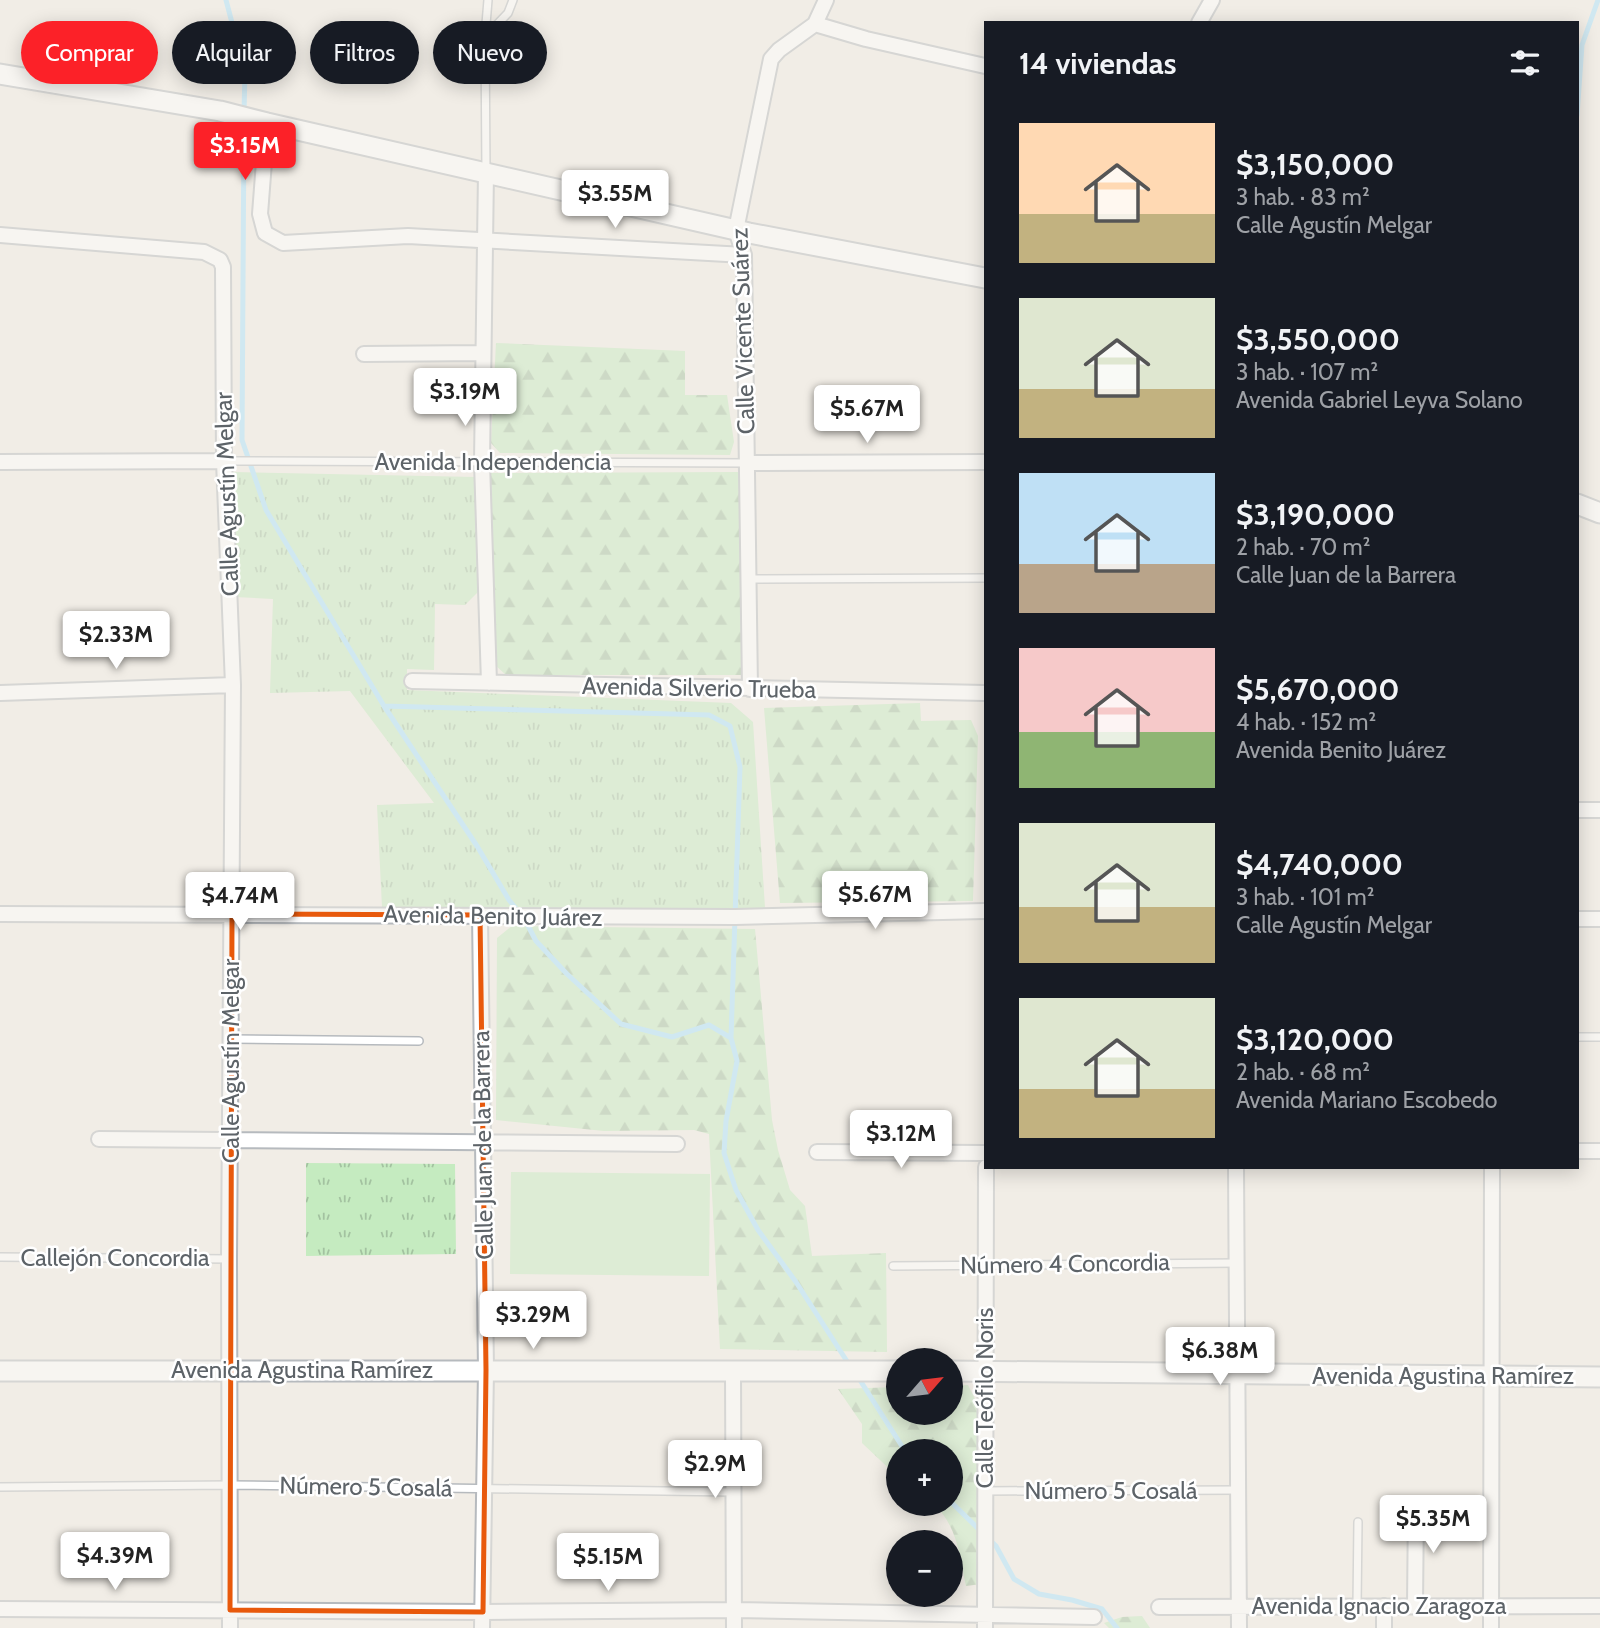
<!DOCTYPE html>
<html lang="es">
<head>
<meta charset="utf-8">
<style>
  :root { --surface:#171b24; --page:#20242c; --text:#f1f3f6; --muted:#9ea1a6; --accent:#fc2128 }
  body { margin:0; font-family:Cabin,sans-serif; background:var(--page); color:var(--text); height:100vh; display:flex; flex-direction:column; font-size:26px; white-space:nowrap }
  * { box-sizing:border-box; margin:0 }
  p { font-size:23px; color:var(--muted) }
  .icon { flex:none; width:38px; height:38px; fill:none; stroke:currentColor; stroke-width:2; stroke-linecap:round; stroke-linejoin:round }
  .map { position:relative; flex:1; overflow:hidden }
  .drawer { position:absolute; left:984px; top:21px; width:595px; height:1148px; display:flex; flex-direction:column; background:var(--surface); border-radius:0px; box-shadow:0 4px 18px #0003 }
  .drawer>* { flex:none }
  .hud { position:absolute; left:21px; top:21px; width:665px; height:63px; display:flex; gap:14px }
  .needle { width:46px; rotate:62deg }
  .buttons { position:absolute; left:886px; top:1348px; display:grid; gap:14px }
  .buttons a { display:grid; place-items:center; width:77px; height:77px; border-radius:50%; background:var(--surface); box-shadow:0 4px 18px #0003; font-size:35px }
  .price { position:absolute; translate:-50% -60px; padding:0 16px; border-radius:7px; background:#fff; color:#222; font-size:23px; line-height:46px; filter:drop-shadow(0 2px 4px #0008) }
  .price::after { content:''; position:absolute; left:50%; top:42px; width:21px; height:16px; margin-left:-10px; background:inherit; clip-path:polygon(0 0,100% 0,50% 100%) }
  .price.current { background:var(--accent); color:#fff }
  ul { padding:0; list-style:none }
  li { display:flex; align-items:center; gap:21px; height:175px; padding:0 35px }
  li span { display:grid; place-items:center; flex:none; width:196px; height:140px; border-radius:0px; color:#555 }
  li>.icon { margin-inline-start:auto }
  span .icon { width:84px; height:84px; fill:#fffc; stroke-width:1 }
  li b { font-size:30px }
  h2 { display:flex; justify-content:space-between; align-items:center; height:84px; padding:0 35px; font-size:30px }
  .chip { padding:0 24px; border-radius:32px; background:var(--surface); box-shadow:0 4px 18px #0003; font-size:24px; line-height:63px }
  .chip.current { background:var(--accent); color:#fff }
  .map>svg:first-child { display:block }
  .grass { fill:url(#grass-tufts) }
  .forest { fill:url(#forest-firs) }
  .green { fill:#c5ebc0 }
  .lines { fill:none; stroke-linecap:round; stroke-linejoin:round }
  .stream { stroke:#a8e3ff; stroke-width:5 }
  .service-casing { stroke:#b6babe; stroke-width:10 }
  .minor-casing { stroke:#b6babe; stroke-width:18 }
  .tertiary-casing { stroke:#b6babe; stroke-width:23 }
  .service { stroke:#fff; stroke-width:7 }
  .minor { stroke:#fff; stroke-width:14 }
  .tertiary { stroke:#fff; stroke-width:19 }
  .marked { fill:none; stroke:#e8590c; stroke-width:5; stroke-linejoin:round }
  .labels { text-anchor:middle; stroke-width:5; stroke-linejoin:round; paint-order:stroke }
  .street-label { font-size:24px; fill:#5d6368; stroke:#fff }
</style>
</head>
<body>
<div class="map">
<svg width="1600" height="1628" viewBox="0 0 1600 1628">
  <defs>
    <pattern id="grass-tufts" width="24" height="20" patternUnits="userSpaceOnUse" patternTransform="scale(1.75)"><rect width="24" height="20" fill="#c5ebc0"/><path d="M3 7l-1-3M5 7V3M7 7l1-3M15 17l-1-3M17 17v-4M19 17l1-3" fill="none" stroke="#a3c2a0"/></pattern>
    <pattern id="forest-firs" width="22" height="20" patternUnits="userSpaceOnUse" patternTransform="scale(1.75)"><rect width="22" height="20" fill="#c5ebc0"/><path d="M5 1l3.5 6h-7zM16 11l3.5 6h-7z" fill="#a3c2a0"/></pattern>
  </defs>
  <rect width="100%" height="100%" fill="#f1ede6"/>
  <path class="grass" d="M233,472L475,477L481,589L465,605L435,604L434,670L407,669V690L731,703L753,722L765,908L753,912L382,907L377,805L434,803L350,691L270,693L273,599L235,597Z
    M306,1163L455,1164L456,1254L306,1256Z"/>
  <path class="forest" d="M496,343L685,351V395H727L734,442L730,455L500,453L491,443Z
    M740,472L743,675H506L494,664L490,473Z
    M920,703L921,721L971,720L978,736L973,901L780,903L764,708Z
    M512,926L755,929L772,1120L778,1150L790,1190L805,1206L812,1256L886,1253L887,1352L720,1349L709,1134L694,1130L604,1131L496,1120L497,938Z
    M968,1385L979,1407L981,1584L966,1586C959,1554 958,1527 933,1503H950V1451H898V1477L862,1443V1424L838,1389L898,1387V1412H950V1386Z
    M1142,1616L1150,1628H1109L1104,1623L1122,1617Z"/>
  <path class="green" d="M511,1172L710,1174L709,1276L510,1274Z"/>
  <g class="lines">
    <path class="stream" d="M226,0L245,72L244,112
      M1577,115L1582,45L1598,0
      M244,122L242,440L266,510L384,706L477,846L509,900L524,918L536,941L567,974L621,1024L672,1037L709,1025L731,1038L737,1061L726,1121L724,1153L736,1190L758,1230L796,1282L850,1366
      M384,706L709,715L730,726L740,767L731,1038
      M858,1377L905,1451
      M950,1501L996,1546L1014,1579L1039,1594L1072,1600L1102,1609L1117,1628"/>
    <g class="service-casing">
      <path id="service" d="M485,36L488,0
        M486,172L485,37L508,13L513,0
        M224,461L748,463
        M748,579L985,578
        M1577,1037H1600
        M231,1039L419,1041
        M0,1257L229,1259
        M893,1266L1237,1263
        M0,1487L230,1485L733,1492
        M985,1491L1238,1490
        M1357,1606L1358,1522"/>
    </g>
    <g class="minor-casing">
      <path id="minor" d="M1199,23L1212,0
        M815,24L866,39L985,66
        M267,123L260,214L265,233L283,243L408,236L744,255
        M486,172L482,462L489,683
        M0,235L204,252L220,260L223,267L224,461L233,685L229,1259L230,1628
        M364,354L483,353
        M0,462L224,461
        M748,463L985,462
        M412,681L985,693
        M750,689L744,255L736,230L771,59L779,50L815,24L826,0
        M0,693L233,685
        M1577,810H1600
        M0,914L735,917L985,911
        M480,915L486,1370L482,1628
        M1577,919H1600
        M99,1139L677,1144
        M1577,1151H1600
        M817,1152L985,1153
        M1236,1167L1239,1628
        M733,1371L734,1628
        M1415,1606L1416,1504
        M1159,1607L1600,1606
        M0,1609L483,1612L734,1610L1094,1617
        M985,1628L986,1167
        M1384,1628V1606
        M1491,1628L1492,1167"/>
    </g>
    <g class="tertiary-casing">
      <path id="tertiary" d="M0,74L220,111L267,123L749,233L985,278
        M1577,504L1600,513
        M0,1371H898
        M950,1371L1600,1377"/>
    </g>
    <use href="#service" class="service"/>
    <use href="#minor" class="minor"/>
    <use href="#tertiary" class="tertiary"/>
  </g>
  <path d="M0 0H1600V1628H0ZM232,914L480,915L486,1370L483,1612L230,1610Z" fill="#f1ede6" fill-opacity=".55" fill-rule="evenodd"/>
  <path class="marked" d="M232,914L480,915L486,1370L483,1612L230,1610Z"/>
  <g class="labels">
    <g class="street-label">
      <text transform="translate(743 331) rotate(-92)" y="8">Calle Vicente Suárez</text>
      <text x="493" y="470">Avenida Independencia</text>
      <text transform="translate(227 494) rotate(-92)" y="8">Calle Agustín Melgar</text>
      <text transform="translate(699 688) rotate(1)" y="8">Avenida Silverio Trueba</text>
      <text transform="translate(493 916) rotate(1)" y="8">Avenida Benito Juárez</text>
      <text transform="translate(231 1061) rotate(-90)" y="8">Calle Agustín Melgar</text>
      <text transform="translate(483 1145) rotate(-91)" y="8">Calle Juan de la Barrera</text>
      <text x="115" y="1266">Callejón Concordia</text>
      <text transform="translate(1065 1264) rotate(-1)" y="8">Número 4 Concordia</text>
      <text x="302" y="1378">Avenida Agustina Ramírez</text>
      <text x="1443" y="1384">Avenida Agustina Ramírez</text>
      <text transform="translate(985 1398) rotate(-90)" y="8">Calle Teófilo Noris</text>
      <text transform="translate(366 1487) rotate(1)" y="8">Número 5 Cosalá</text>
      <text x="1111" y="1499">Número 5 Cosalá</text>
      <text x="1379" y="1614">Avenida Ignacio Zaragoza</text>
    </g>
  </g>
</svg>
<div class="buttons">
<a><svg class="needle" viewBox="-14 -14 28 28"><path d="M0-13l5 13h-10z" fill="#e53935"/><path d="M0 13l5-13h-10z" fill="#9ea1a6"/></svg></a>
<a>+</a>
<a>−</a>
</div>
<b class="price current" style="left:245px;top:182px">$3.15M</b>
<b class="price" style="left:615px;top:230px">$3.55M</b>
<b class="price" style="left:465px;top:428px">$3.19M</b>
<b class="price" style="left:867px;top:445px">$5.67M</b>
<b class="price" style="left:116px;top:671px">$2.33M</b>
<b class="price" style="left:875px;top:931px">$5.67M</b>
<b class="price" style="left:240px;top:932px">$4.74M</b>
<b class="price" style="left:901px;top:1170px">$3.12M</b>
<b class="price" style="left:533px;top:1351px">$3.29M</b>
<b class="price" style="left:1220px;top:1387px">$6.38M</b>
<b class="price" style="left:715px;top:1500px">$2.9M</b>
<b class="price" style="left:1433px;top:1555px">$5.35M</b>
<b class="price" style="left:115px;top:1592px">$4.39M</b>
<b class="price" style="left:608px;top:1593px">$5.15M</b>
<div class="hud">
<a class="chip current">Comprar</a>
<a class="chip">Alquilar</a>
<a class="chip">Filtros</a>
<a class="chip">Nuevo</a>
</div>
<section class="drawer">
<h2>14 viviendas<svg class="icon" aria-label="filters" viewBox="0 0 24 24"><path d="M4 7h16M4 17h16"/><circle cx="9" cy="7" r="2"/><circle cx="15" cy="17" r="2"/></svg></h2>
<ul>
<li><span style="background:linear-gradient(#ffd9b3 65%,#c2b280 0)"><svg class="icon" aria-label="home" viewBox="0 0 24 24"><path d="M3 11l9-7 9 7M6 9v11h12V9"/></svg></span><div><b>$3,150,000</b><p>3 hab. · 83 m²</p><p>Calle Agustín Melgar</p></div></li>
<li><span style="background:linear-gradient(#dfe7d0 65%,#c2b280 0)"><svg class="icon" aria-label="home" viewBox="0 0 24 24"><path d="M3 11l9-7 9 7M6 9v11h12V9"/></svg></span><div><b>$3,550,000</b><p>3 hab. · 107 m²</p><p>Avenida Gabriel Leyva Solano</p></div></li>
<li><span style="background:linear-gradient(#bfe0f5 65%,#b9a48a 0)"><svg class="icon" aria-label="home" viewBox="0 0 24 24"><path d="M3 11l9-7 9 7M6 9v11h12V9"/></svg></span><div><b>$3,190,000</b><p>2 hab. · 70 m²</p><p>Calle Juan de la Barrera</p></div></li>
<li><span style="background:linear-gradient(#f6c9c9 60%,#8fb573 0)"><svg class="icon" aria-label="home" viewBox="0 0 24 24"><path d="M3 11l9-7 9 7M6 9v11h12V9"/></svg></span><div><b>$5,670,000</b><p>4 hab. · 152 m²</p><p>Avenida Benito Juárez</p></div></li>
<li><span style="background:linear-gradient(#dfe7d0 60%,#c2b280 0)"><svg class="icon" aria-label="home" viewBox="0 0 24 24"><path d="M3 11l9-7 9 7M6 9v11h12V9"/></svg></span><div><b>$4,740,000</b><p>3 hab. · 101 m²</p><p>Calle Agustín Melgar</p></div></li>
<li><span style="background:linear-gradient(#dfe7d0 65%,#c2b280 0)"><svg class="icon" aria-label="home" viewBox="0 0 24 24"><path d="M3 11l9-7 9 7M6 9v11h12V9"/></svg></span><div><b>$3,120,000</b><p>2 hab. · 68 m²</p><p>Avenida Mariano Escobedo</p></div></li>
</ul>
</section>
</div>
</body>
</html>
